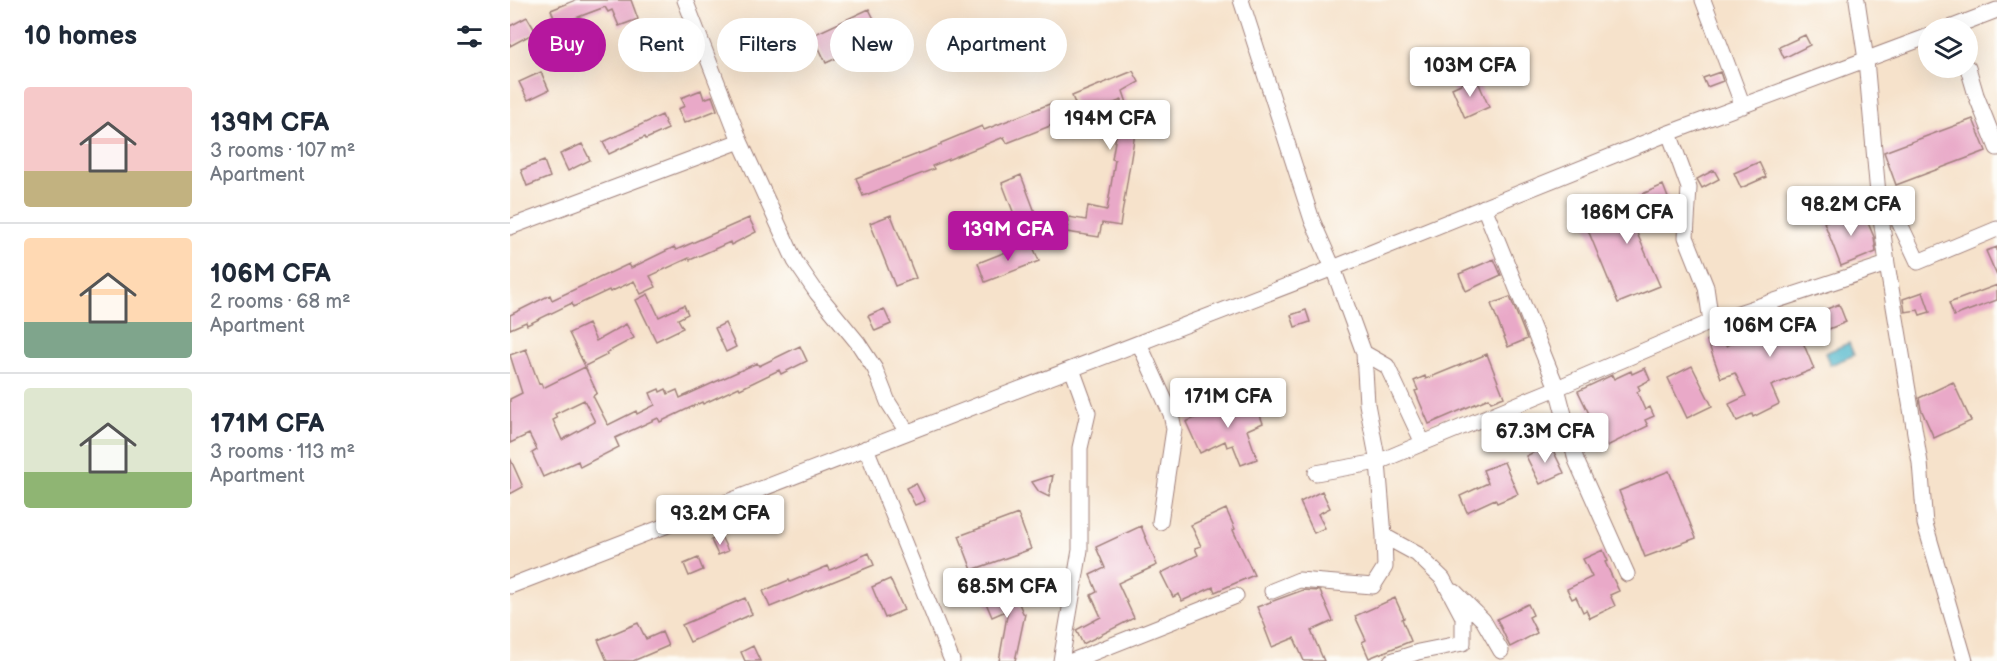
<!DOCTYPE html>
<html lang="en">
<head>
<meta charset="utf-8">
<style>
  :root { --surface:#fff; --page:#f6f6f7; --text:#1f2937; --muted:#747a83; --line:#e0e1e3; --accent:#b5179e }
  body { margin:0; font-family:"Balsamiq Sans",sans-serif; background:var(--page); color:var(--text); height:100vh; display:flex; flex-direction:column; font-size:22px; white-space:nowrap }
  * { box-sizing:border-box; margin:0 }
  p { font-size:20px; color:var(--muted) }
  .icon { flex:none; width:33px; height:33px; fill:none; stroke:currentColor; stroke-width:2; stroke-linecap:round; stroke-linejoin:round }
  .map { position:relative; flex:1; overflow:hidden }
  .sheet { display:flex; flex-direction:column; background:var(--surface); width:510px }
  .sheet>* { flex:none }
  .hud { position:absolute; left:18px; top:18px; width:570px; height:54px; display:flex; gap:12px }
  .controls { position:absolute; left:1408px; top:18px; display:grid; gap:12px }
  .controls a { display:grid; place-items:center; width:60px; height:60px; border-radius:50%; background:var(--surface); box-shadow:0 6px 24px #0002; font-size:30px }
  .price { position:absolute; translate:-50% -51px; padding:0 14px; border-radius:6px; background:#fff; color:#222; font-size:20px; line-height:39px; filter:drop-shadow(0 2px 3px #0008) }
  .price::after { content:''; position:absolute; left:50%; top:36px; width:18px; height:14px; margin-left:-9px; background:inherit; clip-path:polygon(0 0,100% 0,50% 100%) }
  .price.active { background:var(--accent); color:#fff }
  ul { padding:0; list-style:none }
  li { display:flex; align-items:center; gap:18px; height:150px; padding:0 24px }
  li+li { border-top:2px solid var(--line) }
  li span { display:grid; place-items:center; flex:none; width:168px; height:120px; border-radius:6px; color:#555 }
  li>.icon { margin-inline-start:auto }
  span .icon { width:72px; height:72px; fill:#fffc; stroke-width:1 }
  li b { font-size:26px }
  h2 { display:flex; justify-content:space-between; align-items:center; height:72px; padding:0 24px; font-size:26px }
  .tag { padding:0 21px; border-radius:27px; background:var(--surface); box-shadow:0 6px 24px #0002; font-size:21px; line-height:54px }
  .tag.active { background:var(--accent); color:#fff }
  main { display:flex; flex:1; min-height:0 }
  .map>svg:first-child { display:block }
  .water { fill:#4cb5ca; stroke:#4b6a7a; stroke-width:1.5 }
  .building { fill:#e9a9c8; fill-rule:evenodd }
  .lines { fill:none; stroke-linecap:round; stroke-linejoin:round }
  .minor-casing { stroke:#a0807b; stroke-width:17 }
  .minor { stroke:#fff; stroke-width:15 }
</style>
</head>
<body>
<main>
<section class="sheet">
<h2>10 homes<svg class="icon" aria-label="filters" viewBox="0 0 24 24"><path d="M4 7h16M4 17h16"/><circle cx="9" cy="7" r="2"/><circle cx="15" cy="17" r="2"/></svg></h2>
<ul>
<li><span style="background:linear-gradient(#f6c9c9 70%,#c2b280 0)"><svg class="icon" aria-label="home" viewBox="0 0 24 24"><path d="M3 11l9-7 9 7M6 9v11h12V9"/></svg></span><div><b>139M CFA</b><p>3 rooms · 107 m²</p><p>Apartment</p></div></li>
<li><span style="background:linear-gradient(#ffd9b3 70%,#7fa58c 0)"><svg class="icon" aria-label="home" viewBox="0 0 24 24"><path d="M3 11l9-7 9 7M6 9v11h12V9"/></svg></span><div><b>106M CFA</b><p>2 rooms · 68 m²</p><p>Apartment</p></div></li>
<li><span style="background:linear-gradient(#dfe7d0 70%,#8fb573 0)"><svg class="icon" aria-label="home" viewBox="0 0 24 24"><path d="M3 11l9-7 9 7M6 9v11h12V9"/></svg></span><div><b>171M CFA</b><p>3 rooms · 113 m²</p><p>Apartment</p></div></li>
</ul>
</section>
<div class="map">
<svg width="1487" height="661" viewBox="0 0 1487 661">
  <rect width="100%" height="100%" fill="#fdfcf7"/>
  <filter id="ink" filterUnits="userSpaceOnUse"><feTurbulence type="fractalNoise" baseFrequency=".0167" numOctaves="2"/><feDisplacementMap in="SourceGraphic" scale="12" xChannelSelector="R" yChannelSelector="G"/><feConvolveMatrix kernelMatrix="1 2 1 2 8 2 1 2 1" color-interpolation-filters="sRGB"/></filter>
  <filter id="wash" filterUnits="userSpaceOnUse"><feTurbulence type="fractalNoise" baseFrequency=".008" numOctaves="4" result="noise"/><feDisplacementMap in="SourceGraphic" scale="24" xChannelSelector="R" yChannelSelector="G"/><feGaussianBlur stdDeviation="1.35" result="paint"/><feColorMatrix in="noise" values="0 0 0 0 0 0 0 0 0 0 0 0 0 0 0 0 0 1.4 0 .05"/><feComposite in="paint" operator="in"/></filter>
  <g filter="url(#wash)">
    <rect width="100%" height="100%" fill="#f6e2cb"/>
    <path class="water" d="M1339,343L1344,355L1320,365L1315,353Z"/>
    <g id="blocks">
      <path class="building" d="M66,0H121L128,19L109,26L102,10L98,12L95,7L47,25L41,10Z
        M359,9L373,37L316,63L303,35Z
        M17,17L26,32L0,46V26Z
        M1295,35L1300,45L1274,58L1269,47Z
        M623,71L629,82L613,91L618,106L629,108L610,226L592,223L589,237L557,232L559,217L576,220L578,206L597,210L605,160L602,159L612,100L570,116L562,96Z
        M31,72L39,90L18,100L9,82Z
        M1210,72L1213,81L1197,87L1193,78Z
        M966,77L979,107L955,118L942,88Z
        M191,90L194,99L202,96L207,110L174,123L168,109L175,106L171,98Z
        M542,103L550,122L497,143L494,137L422,166L424,169L353,196L346,178L431,145V143L472,126L474,130Z
        M152,115L158,129L136,139L135,137L99,154L93,142Z
        M1463,119L1476,151L1386,185L1374,152Z
        M72,144L80,160L58,171L50,154Z
        M34,161L40,177L17,186L11,170Z
        M1249,162L1256,177L1231,188L1224,173Z
        M1204,170L1209,179L1192,188L1187,179Z
        M511,175L531,228L512,235L492,183Z
        M1153,185L1162,208L1123,224L1150,286L1108,303L1073,218L1092,210L1096,219L1120,208L1119,206L1123,204L1121,199Z
        M1352,209L1364,237L1366,252L1331,266L1314,222Z
        M381,215L406,278L385,286L360,223Z
        M239,218L246,232L221,245L220,242L180,260L179,258L140,276L146,287L131,294L124,281L100,292L99,290L63,307L62,303L17,325L16,322L0,329V315L40,295L42,300L119,264L121,268L164,247L166,250Z
        M521,242L529,261L475,282L468,263Z
        M1487,247V276L1476,251Z
        M984,259L991,275L956,291L949,274Z
        M1487,285V300L1444,316L1439,303Z
        M1413,292L1420,312L1410,315L1408,310L1395,312L1393,299Z
        M138,294L149,317L174,305L178,314L168,319L173,328L146,341L126,300Z
        M1000,297L1017,339L998,347L981,304Z
        M1329,304L1336,322L1292,340L1304,369L1261,386L1269,404L1243,417L1242,414L1227,421L1219,404L1236,396L1225,373L1211,378L1197,340L1212,335L1216,346L1246,330L1282,316L1285,322Z
        M374,309L381,324L365,331L358,316Z
        M796,310L800,322L785,327L781,315Z
        M215,323L226,347L216,352L205,328Z
        M78,324L86,341L116,324L124,338L96,353L97,355L75,366L59,333Z
        M290,346L297,361L271,374L269,370L230,389L229,387L193,404L192,402L150,422L148,418L105,438L109,447L70,467L68,461L33,477L22,453L27,450L19,434L0,443V399L12,393L0,355L16,349L29,384L31,383L33,388L75,367L87,393L83,396L98,425L126,411L127,414L145,405L140,393L149,389L150,392L156,389L158,394L167,390L170,398L247,363L249,366ZM74,400L85,422L52,440L43,420L47,418L45,414Z
        M977,354L994,397L981,402L979,398L919,424L905,391L908,390L904,381L915,376L916,379Z
        M1182,366L1202,406L1177,418L1158,378Z
        M1135,368L1140,380L1128,386L1130,390L1127,392L1135,410L1140,407L1144,416L1135,420L1138,426L1097,446L1087,425L1085,426L1068,391L1102,375L1104,379L1121,371L1122,374Z
        M1443,382L1461,421L1424,438L1411,409L1409,398Z
        M743,398L753,423L737,430L747,459L731,465L723,445L717,447L715,441L690,453L676,422L705,409L706,411Z
        M1040,444L1054,473L1030,484L1016,456Z
        M0,458L13,487L0,494Z
        M994,462L1008,494L987,503L985,499L957,512L950,496L978,483L973,470Z
        M1159,471L1186,538L1135,557L1109,491Z
        M543,475L539,497L529,492L522,482Z
        M406,483L415,501L405,505L396,488Z
        M812,491L820,508L808,514L815,528L804,533L790,502Z
        M716,509L725,529L723,530L744,575L705,592L703,587L672,601L669,594L663,597L651,573L688,555L685,548L691,546L681,525Z
        M508,514L521,549L462,570L449,536Z
        M631,526L647,565L608,583L624,618L573,644L566,630L591,617L581,595L587,592L580,575L595,568L586,547Z
        M211,536L218,551L208,555L201,540Z
        M1093,550L1098,561L1095,562L1109,591L1100,595L1105,606L1080,618L1076,610L1073,612L1066,597L1062,599L1057,589L1082,577L1073,559Z
        M359,553L364,565L260,607L253,591L279,580L280,582L318,566L320,570Z
        M188,558L193,570L179,576L174,564Z
        M380,579L394,610L375,618L362,587Z
        M501,584L513,613L515,614L505,661H489L498,610L482,617L473,596Z
        M793,590L810,591L823,621L801,631L814,661H794L784,638L762,647L755,629L756,628L747,607Z
        M235,598L242,614L180,642L172,625Z
        M885,598L894,618L892,619L901,641L859,658L852,642L856,640L845,616Z
        M1018,604L1023,615L1019,617L1027,633L1000,647L987,619Z
        M128,623L136,639L152,632L158,646L123,661H97L88,640Z
        M243,646L250,661H235L231,652Z"/>
    </g>
  </g>
  <g filter="url(#ink)">
    <use href="#blocks" fill-opacity="0" stroke="#a0807b" stroke-width="1.5"/>
    <g class="lines">
      <g class="minor-casing">
        <path id="minor" d="M175,0L230,141L285,261L307,293L348,343L365,369L378,402L397,432
          M731,0L802,220L823,268L854,353L857,404L868,462L874,536L875,567L863,586L789,580L762,591
          M1193,0L1233,106
          M1347,0L1356,60L1368,194L1377,264L1410,463L1415,524L1455,661
          M1440,28L1487,10
          M1458,68L1466,95L1487,148
          M1159,133L1179,188L1176,237L1196,287L1201,322
          M1368,194L1384,211L1408,262L1487,229
          M974,207L1047,388L1066,460L1117,574
          M0,227L230,141
          M629,343L661,414L664,429L650,522
          M913,443L1047,388L1201,322L1377,264
          M356,448L442,661
          M806,473L868,462L913,443L877,366L854,353
          M874,536L907,554L933,579L953,617V643L908,652L881,661
          M0,586L823,268L1159,133L1419,36
          M945,592L973,620L991,651
          M551,661L570,550V448L578,413L562,369
          M562,661L726,596"/>
      </g>
      <use href="#minor" class="minor"/>
    </g>
  </g>
</svg>
<div class="controls">
<a><svg class="icon" aria-label="layers" viewBox="0 0 24 24"><path d="M12 4l9 5-9 5-9-5zM3 14l9 5 9-5"/></svg></a>
</div>
<b class="price" style="left:960px;top:98px">103M CFA</b>
<b class="price" style="left:600px;top:151px">194M CFA</b>
<b class="price" style="left:1341px;top:237px">98.2M CFA</b>
<b class="price" style="left:1117px;top:245px">186M CFA</b>
<b class="price active" style="left:498px;top:262px">139M CFA</b>
<b class="price" style="left:1260px;top:358px">106M CFA</b>
<b class="price" style="left:718px;top:429px">171M CFA</b>
<b class="price" style="left:1035px;top:464px">67.3M CFA</b>
<b class="price" style="left:210px;top:546px">93.2M CFA</b>
<b class="price" style="left:497px;top:619px">68.5M CFA</b>
<div class="hud">
<a class="tag active">Buy</a>
<a class="tag">Rent</a>
<a class="tag">Filters</a>
<a class="tag">New</a>
<a class="tag">Apartment</a>
</div>
</div>
</main>
</body>
</html>
